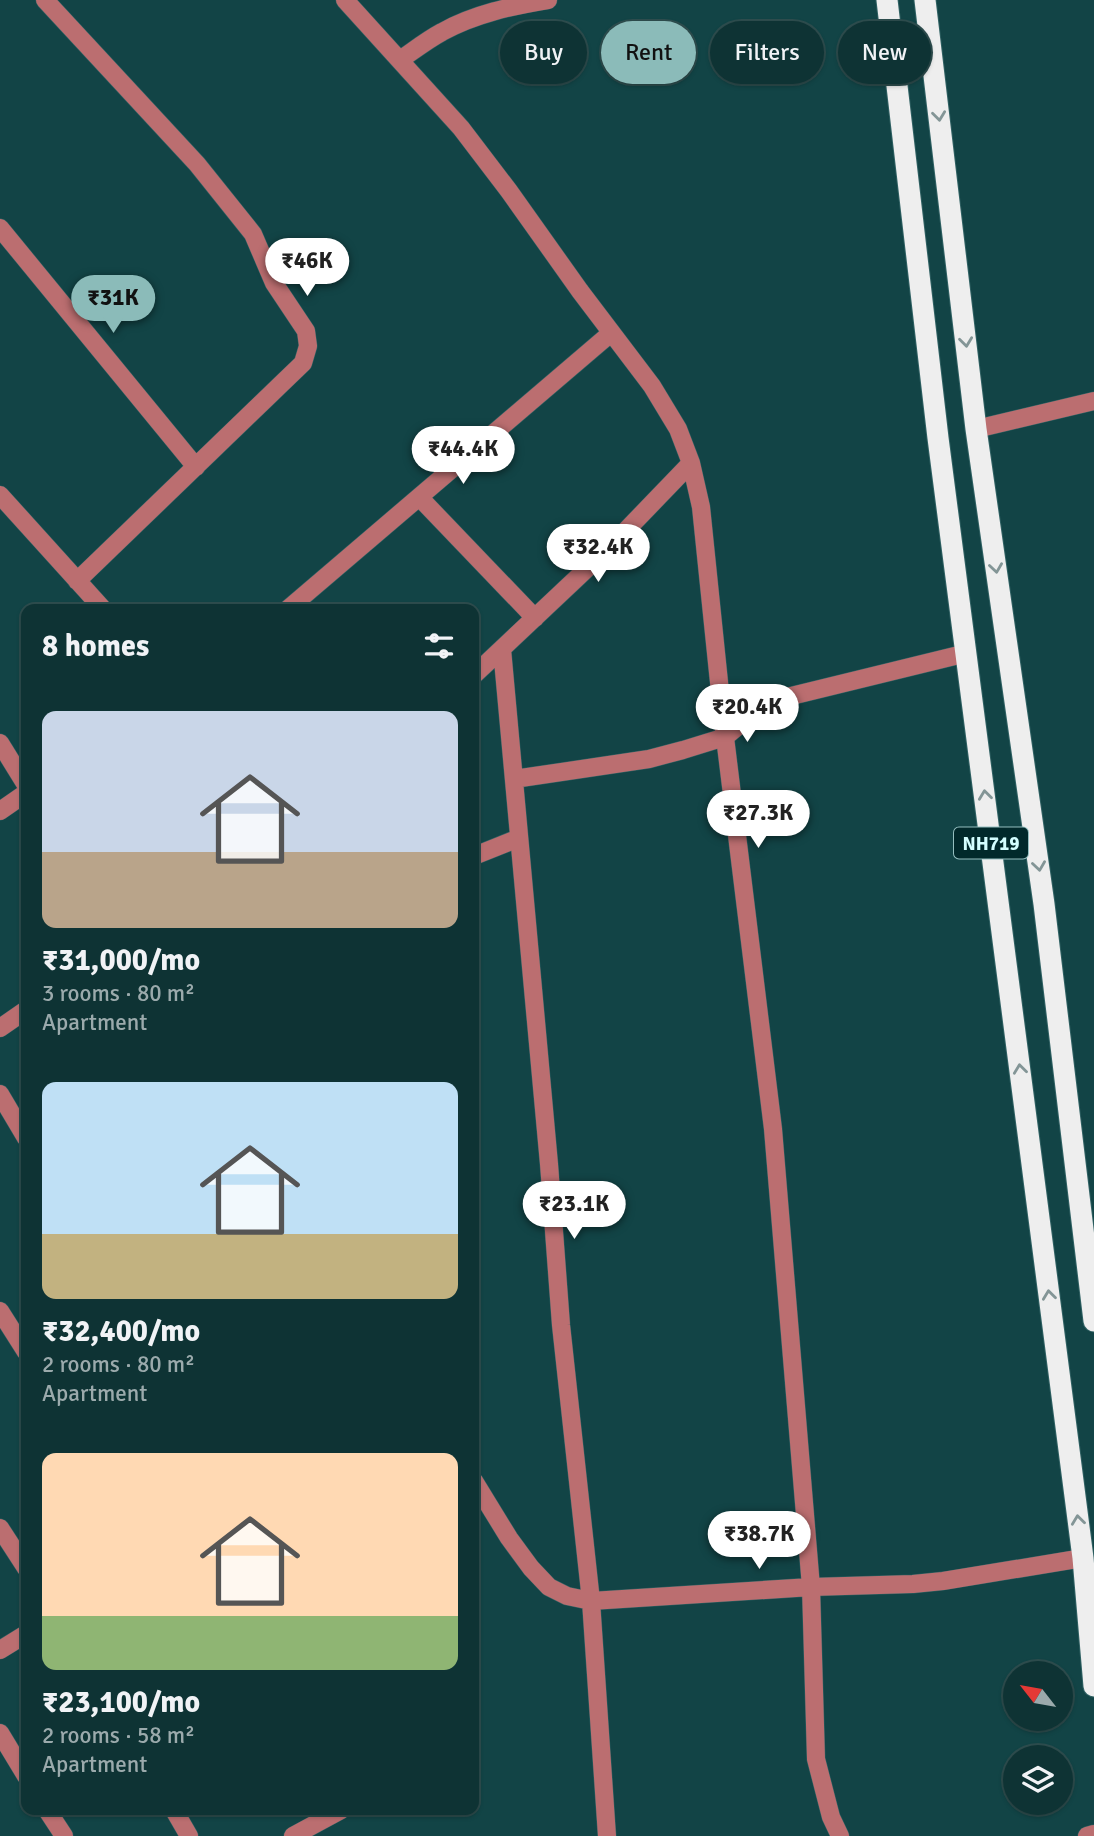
<!DOCTYPE html>
<html lang="en">
<head>
<meta charset="utf-8">
<style>
  :root { --surface:#0e3334; --page:#1c3f40; --text:#f1f3f6; --muted:#9baaac; --line:#2e4e4f; --accent:#8bbbb9 }
  body { margin:0; font-family:Signika,sans-serif; background:var(--page); color:var(--text); height:100vh; display:flex; flex-direction:column; font-size:26px; white-space:nowrap }
  * { box-sizing:border-box; margin:0 }
  p { font-size:23px; color:var(--muted) }
  .icon { flex:none; width:38px; height:38px; fill:none; stroke:currentColor; stroke-width:2; stroke-linecap:round; stroke-linejoin:round }
  .map { position:relative; flex:1; overflow:hidden }
  .drawer { position:absolute; left:21px; top:604px; width:458px; height:1211px; display:flex; flex-direction:column; background:var(--surface); border-radius:14px; box-shadow:0 2px 5px #0004,0 0 0 2px var(--line) }
  .drawer>* { flex:none }
  .banner { position:absolute; left:500px; top:21px; width:488px; height:63px; display:flex; gap:14px }
  .needle { width:46px; rotate:301deg }
  .controls { position:absolute; left:1003px; top:1661px; display:grid; gap:14px }
  .controls a { display:grid; place-items:center; width:70px; height:70px; border-radius:50%; background:var(--surface); box-shadow:0 2px 5px #0004,0 0 0 2px var(--line); font-size:35px }
  .price { position:absolute; translate:-50% -60px; padding:0 16px; border-radius:24px; background:#fff; color:#222; font-size:23px; line-height:46px; filter:drop-shadow(0 2px 4px #0008) }
  .price::after { content:''; position:absolute; left:50%; top:42px; width:21px; height:16px; margin-left:-10px; background:inherit; clip-path:polygon(0 0,100% 0,50% 100%) }
  .price.current { background:var(--accent); color:#111 }
  ul { padding:0; list-style:none }
  li { display:grid; align-content:center; gap:14px; height:371px; padding:0 21px }
  li span { display:grid; place-items:center; height:217px; border-radius:14px; color:#555 }
  li>.icon { margin-inline-start:auto }
  span .icon { width:126px; height:126px; fill:#fffc; stroke-width:1 }
  li b { font-size:30px }
  h2 { display:flex; justify-content:space-between; align-items:center; height:84px; padding:0 21px; font-size:30px }
  .chip { padding:0 24px; border-radius:32px; background:var(--surface); box-shadow:0 2px 5px #0004,0 0 0 2px var(--line); font-size:24px; line-height:63px }
  .chip.current { background:var(--accent); color:#111 }
  .map>svg:first-child { display:block }
  .lines { fill:none; stroke-linecap:round; stroke-linejoin:round }
  .minor-casing { stroke:#316264; stroke-width:19 }
  .highway-casing { stroke:#316264; stroke-width:23 }
  .minor { stroke:#bb6e70; stroke-width:18 }
  .highway { stroke:#eee; stroke-width:21 }
  .oneway { stroke:#839596 }
  .labels { text-anchor:middle; stroke-width:7; stroke-linejoin:round; paint-order:stroke }
  .shield { fill:#01292b; stroke:#94bebf; stroke-width:2 }
  .shield-label { font-size:19px; font-weight:bold; fill:#d3feff }
</style>
</head>
<body>
<div class="map">
<svg width="1094" height="1836" viewBox="0 0 1094 1836">
  <rect width="100%" height="100%" fill="#124446"/>
  <g class="lines">
    <g class="minor-casing">
      <path id="minor" d="M45,0L197,164L253,234L274,283L306,331L308,346L303,363L77,581
        M345,0L461,128L509,191L580,291L652,386L678,429L691,463L701,507L723,721L773,1129L811,1587L816,1759L831,1817L840,1836
        M400,60C413,51 427,40 442,32C474,14 512,6 548,0
        M0,228L196,467
        M976,429L1094,401
        M0,495L103,609
        M420,498L535,618
        M288,609L611,333
        M502,649L549,1164L561,1325L591,1601L607,1836
        M474,675L613,544L691,463
        M0,743L26,785
        M514,779L649,759L683,750L725,737L755,712L783,698L967,653
        M0,811L26,793
        M474,856L519,838
        M0,1028L26,1010
        M0,1094L26,1138
        M0,1311L26,1352
        M474,1481L509,1538L531,1568L549,1587L567,1596L591,1601L811,1587L913,1584L943,1581L1083,1558
        M0,1528L26,1568
        M0,1650L26,1634
        M0,1733L26,1776
        M47,1810L64,1836
        M174,1810L189,1836
        M293,1836L341,1810
        M1087,1836L1094,1834"/>
    </g>
    <g class="highway-casing">
      <path id="highway" d="M887,0L938,438L1083,1558L1094,1686
        M925,0L976,429L1044,904L1094,1321"/>
    </g>
    <use href="#minor" class="minor"/>
    <use href="#highway" class="highway"/>
  </g>
  <defs><path id="oneway-chevron" d="M-2-3.5L2.5 0L-2 3.5" fill="none" stroke-width="1.6" stroke-linecap="round" stroke-linejoin="round" transform="scale(1.75)"/></defs>
  <g class="oneway">
    <use href="#oneway-chevron" transform="translate(939 116) rotate(83)"/>
    <use href="#oneway-chevron" transform="translate(966 342) rotate(83)"/>
    <use href="#oneway-chevron" transform="translate(996 568) rotate(82)"/>
    <use href="#oneway-chevron" transform="translate(985 795) rotate(-97)"/>
    <use href="#oneway-chevron" transform="translate(1039 866) rotate(82)"/>
    <use href="#oneway-chevron" transform="translate(1020 1069) rotate(-97)"/>
    <use href="#oneway-chevron" transform="translate(1049 1295) rotate(-97)"/>
    <use href="#oneway-chevron" transform="translate(1078 1520) rotate(-97)"/>
  </g>
  <g class="labels">
    <rect class="shield" x="954" y="827.5" width="74" height="31" rx="5"/>
    <g class="shield-label">
      <text x="991" y="850">NH719</text>
    </g>
  </g>
</svg>
<div class="controls">
<a><svg class="needle" viewBox="-14 -14 28 28"><path d="M0-13l5 13h-10z" fill="#e53935"/><path d="M0 13l5-13h-10z" fill="#9baaac"/></svg></a>
<a><svg class="icon" aria-label="layers" viewBox="0 0 24 24"><path d="M12 4l9 5-9 5-9-5zM3 14l9 5 9-5"/></svg></a>
</div>
<b class="price" style="left:307px;top:298px">₹46K</b>
<b class="price current" style="left:113px;top:335px">₹31K</b>
<b class="price" style="left:463px;top:486px">₹44.4K</b>
<b class="price" style="left:598px;top:584px">₹32.4K</b>
<b class="price" style="left:747px;top:744px">₹20.4K</b>
<b class="price" style="left:758px;top:850px">₹27.3K</b>
<b class="price" style="left:574px;top:1241px">₹23.1K</b>
<b class="price" style="left:759px;top:1571px">₹38.7K</b>
<div class="banner">
<a class="chip">Buy</a>
<a class="chip current">Rent</a>
<a class="chip">Filters</a>
<a class="chip">New</a>
</div>
<section class="drawer">
<h2>8 homes<svg class="icon" aria-label="filters" viewBox="0 0 24 24"><path d="M4 7h16M4 17h16"/><circle cx="9" cy="7" r="2"/><circle cx="15" cy="17" r="2"/></svg></h2>
<ul>
<li><span style="background:linear-gradient(#c9d6e8 65%,#b9a48a 0)"><svg class="icon" aria-label="home" viewBox="0 0 24 24"><path d="M3 11l9-7 9 7M6 9v11h12V9"/></svg></span><div><b>₹31,000/mo</b><p>3 rooms · 80 m²</p><p>Apartment</p></div></li>
<li><span style="background:linear-gradient(#bfe0f5 70%,#c2b280 0)"><svg class="icon" aria-label="home" viewBox="0 0 24 24"><path d="M3 11l9-7 9 7M6 9v11h12V9"/></svg></span><div><b>₹32,400/mo</b><p>2 rooms · 80 m²</p><p>Apartment</p></div></li>
<li><span style="background:linear-gradient(#ffd9b3 75%,#8fb573 0)"><svg class="icon" aria-label="home" viewBox="0 0 24 24"><path d="M3 11l9-7 9 7M6 9v11h12V9"/></svg></span><div><b>₹23,100/mo</b><p>2 rooms · 58 m²</p><p>Apartment</p></div></li>
</ul>
</section>
</div>
</body>
</html>
